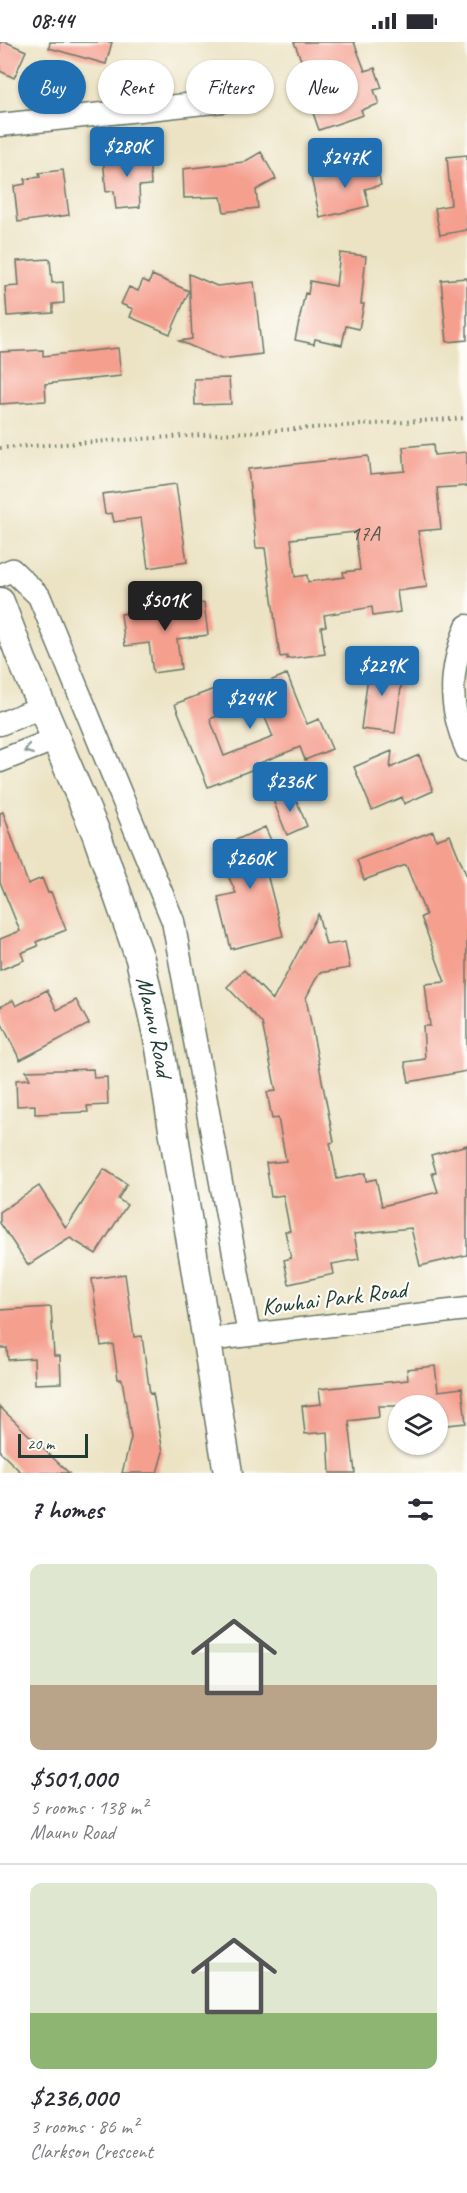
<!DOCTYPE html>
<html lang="en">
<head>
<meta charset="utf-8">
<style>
  :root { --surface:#fff; --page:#f2f2f3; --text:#2b2b33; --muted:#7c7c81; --line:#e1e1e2; --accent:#1f6fb2 }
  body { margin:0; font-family:Caveat,sans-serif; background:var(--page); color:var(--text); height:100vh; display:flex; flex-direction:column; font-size:22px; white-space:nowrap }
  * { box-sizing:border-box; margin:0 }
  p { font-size:20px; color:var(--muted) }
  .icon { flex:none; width:33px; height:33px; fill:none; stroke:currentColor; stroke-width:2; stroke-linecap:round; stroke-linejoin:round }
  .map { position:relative; height:1431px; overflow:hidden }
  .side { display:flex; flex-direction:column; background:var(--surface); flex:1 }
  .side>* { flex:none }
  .guide { position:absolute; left:18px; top:18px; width:432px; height:54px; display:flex; gap:12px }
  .tools { position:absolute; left:388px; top:1353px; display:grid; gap:12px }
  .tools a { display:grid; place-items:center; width:60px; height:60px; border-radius:50%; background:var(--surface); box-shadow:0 2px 4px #0004; font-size:30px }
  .scale { position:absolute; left:18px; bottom:15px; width:70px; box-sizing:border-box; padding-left:6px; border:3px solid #1f3d34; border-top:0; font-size:16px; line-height:21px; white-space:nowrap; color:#1f3d34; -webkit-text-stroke:4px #fdfcf7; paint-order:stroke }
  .price { position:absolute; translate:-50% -51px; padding:0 14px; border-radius:6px; background:var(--accent); color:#fff; font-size:20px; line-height:39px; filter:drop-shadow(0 2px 3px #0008) }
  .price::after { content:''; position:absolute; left:50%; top:36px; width:18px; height:14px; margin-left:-9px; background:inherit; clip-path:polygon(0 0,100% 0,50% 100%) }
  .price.current { background:#222; color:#fff }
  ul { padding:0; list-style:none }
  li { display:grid; align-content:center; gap:12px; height:318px; padding:0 30px }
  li+li { border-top:2px solid var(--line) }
  li span { display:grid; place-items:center; height:186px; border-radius:12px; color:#555 }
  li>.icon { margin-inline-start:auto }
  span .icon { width:108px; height:108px; fill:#fffc; stroke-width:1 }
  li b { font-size:26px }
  h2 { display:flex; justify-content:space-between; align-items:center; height:72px; padding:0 30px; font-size:26px }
  .chip { padding:0 21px; border-radius:27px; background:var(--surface); box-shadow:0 2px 4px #0004; font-size:21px; line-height:54px }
  .chip.current { background:var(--accent); color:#fff }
  .status { display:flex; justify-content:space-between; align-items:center; height:42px; padding:0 30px; background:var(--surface); direction:ltr }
  .status svg { height:16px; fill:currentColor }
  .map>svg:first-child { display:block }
  .building { fill:#f59f8f; fill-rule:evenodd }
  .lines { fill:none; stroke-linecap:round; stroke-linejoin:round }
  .minor-casing { stroke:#677766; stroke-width:25 }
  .major-casing { stroke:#677766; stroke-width:31 }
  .path { stroke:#677766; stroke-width:4; stroke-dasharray:1.5 4.5; stroke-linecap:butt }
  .minor { stroke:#fff; stroke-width:22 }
  .major { stroke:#fff; stroke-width:28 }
  .oneway { stroke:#8f9e9a }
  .labels { text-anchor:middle; stroke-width:4.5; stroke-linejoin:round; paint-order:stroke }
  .number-label { font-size:21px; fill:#54564b }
  .street-label { font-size:24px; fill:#1f3d34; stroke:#fdfcf7 }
</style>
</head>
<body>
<div class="status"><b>08:44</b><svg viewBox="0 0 49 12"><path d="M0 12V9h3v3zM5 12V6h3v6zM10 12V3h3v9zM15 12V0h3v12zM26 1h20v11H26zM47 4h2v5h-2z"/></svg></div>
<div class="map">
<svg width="467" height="1431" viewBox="0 0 467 1431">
  <rect width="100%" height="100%" fill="#fdfcf7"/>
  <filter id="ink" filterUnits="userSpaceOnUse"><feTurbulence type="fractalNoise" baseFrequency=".0167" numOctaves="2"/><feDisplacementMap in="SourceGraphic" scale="12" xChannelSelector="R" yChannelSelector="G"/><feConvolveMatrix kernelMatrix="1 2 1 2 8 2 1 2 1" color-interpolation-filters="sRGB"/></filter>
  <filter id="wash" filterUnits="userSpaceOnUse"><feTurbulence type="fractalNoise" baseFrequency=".008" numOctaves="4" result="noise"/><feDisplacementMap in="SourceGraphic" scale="24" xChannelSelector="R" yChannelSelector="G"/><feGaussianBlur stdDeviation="1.35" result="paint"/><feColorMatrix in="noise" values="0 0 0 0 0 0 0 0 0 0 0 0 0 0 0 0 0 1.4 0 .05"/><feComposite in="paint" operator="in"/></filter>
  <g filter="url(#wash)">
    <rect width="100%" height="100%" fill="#ece3c4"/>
    <g id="blocks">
      <path class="building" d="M0,0H6L26,9L14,36L0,29Z
        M50,0H112L106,22L49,6Z
        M294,0H354L365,29L375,26L382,46L374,48L379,62L361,68L363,73L319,88L304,45L311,43Z
        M261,110L276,137L256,148L258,166L224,170L221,155L184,156L183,127L244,120Z
        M149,111L151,143L139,144L140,165L116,167L114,149L106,150L103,115Z
        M467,113V188L440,193L435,166L451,163L447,115Z
        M376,120L381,143L365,147L369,164L320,176L311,135Z
        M63,128L69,173L18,180L14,144L25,142V137L40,135L39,131Z
        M340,211L366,214L361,262H364L359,287L346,284L342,303L315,297L314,302L295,298L305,251L308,252L310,239L336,244Z
        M50,217L52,241L63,240L64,261L53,262V271L7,274L5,245L19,244L17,219Z
        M189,232L217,244L254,240L262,312L221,317L179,299L192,297Z
        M152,233L189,249L170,292L130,275L133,267L121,262L129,245L138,249L143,238L149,241Z
        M467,236V298L447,300L441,238Z
        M118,306L121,334L45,342L46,359L0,362V310L43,308V314Z
        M229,336L231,362L195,363L194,337Z
        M433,402L434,413L467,410V444L437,446L441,487L418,489L427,545L397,549L400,570L373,574L372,565L324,573L326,584L321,585L325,612L287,617V614L280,615L265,506H256L248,427L368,414L370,432L405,429L403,405ZM355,490L360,528L343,530L344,535L308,540L307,533L295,535L291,497Z
        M176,442L187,520L148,526L141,476L114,480L112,471L105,472L102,452Z
        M204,561L208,593L177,597L181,627L153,631L149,601L125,604L121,572Z
        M370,619L404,623L395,691L361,687Z
        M287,632L307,682L319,677L332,707L305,718L300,705L257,722L259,725L208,745L175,662L227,642L237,666L210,677L224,714L273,695L253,646Z
        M392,709L390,726L419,713L433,749L404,762L402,755L372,768L354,725Z
        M293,750L307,784L287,793L273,758Z
        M3,770L28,842L42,836L48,851L51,850L66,888L36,900L38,904L21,911L24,918L0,928V897L20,889L0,840V771Z
        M265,785L283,825L267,832L283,894L231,907L218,855L236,851L216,807Z
        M433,789L436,798L450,793L467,835V1029L409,1040L405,1020L425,1017L423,984H430L425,942L445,940L421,875L426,873L406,823L364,838L357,818Z
        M318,872L326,903L345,900L350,926L319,931L306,956L334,1100L330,1101L337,1137L365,1131L366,1139L376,1137L382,1164L438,1150L432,1131L436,1130L431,1113L467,1103V1213L420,1224L411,1186L354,1192L359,1217L332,1222L334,1232L289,1242L284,1218L291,1216L285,1189H290L283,1153L271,1155L266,1121L286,1119L278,1076L272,1077L267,1050L276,1049L262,981L227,945L244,928L273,958Z
        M47,948L57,968L76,958L89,982L20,1018L0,978V965L13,958L16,964Z
        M93,1027L94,1036L107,1035L108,1063L87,1064L88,1070L35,1072V1063L17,1064L16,1038L30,1037L26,1029Z
        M104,1127L127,1142L118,1157L127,1163L96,1212L70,1196L28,1223L0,1181V1170L39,1144L66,1186Z
        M125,1232L134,1295L142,1294L150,1352L153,1351L163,1410L157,1431H122L131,1396L122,1337H118L113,1302L101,1304L92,1237Z
        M51,1265L54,1314H60L61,1341L35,1342L34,1316L8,1318L7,1306H0V1268Z
        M435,1324L438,1349L462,1346L466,1381L438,1384V1364H378L379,1375L349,1379L355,1431H330L328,1390L305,1392L302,1364L321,1362L319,1347L408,1338L407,1327Z
        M0,1365L33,1397L69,1431H22L0,1410Z"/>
    </g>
  </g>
  <g filter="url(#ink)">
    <use href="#blocks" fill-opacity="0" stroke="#677766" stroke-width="1.5"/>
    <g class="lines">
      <g class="minor-casing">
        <path id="minor" d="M0,83L223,59
          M0,533L12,528L39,554L173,879L249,1293
          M467,584C449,629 448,663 467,708
          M0,682L42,665
          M0,719L56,697
          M207,1298L467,1267"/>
      </g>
      <g class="major-casing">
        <g id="major">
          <path id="s1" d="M0,560L22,618L96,791L140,917L160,1006L228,1431"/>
        </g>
      </g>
      <path class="path" d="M0,406L467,376"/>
      <use href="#minor" class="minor"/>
      <use href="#major" class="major"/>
    </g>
    <defs><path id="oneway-chevron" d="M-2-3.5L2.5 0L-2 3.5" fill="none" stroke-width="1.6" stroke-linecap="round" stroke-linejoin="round" transform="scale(1.5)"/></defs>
    <use class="oneway" href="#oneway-chevron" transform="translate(28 708) rotate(159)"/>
  </g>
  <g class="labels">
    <g class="number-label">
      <text x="365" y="498">17A</text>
    </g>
    <g class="street-label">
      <text dy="8" stroke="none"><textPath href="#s1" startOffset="453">Maunu Road</textPath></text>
      <text transform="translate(334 1256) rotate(-7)" y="8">Kowhai Park Road</text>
    </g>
  </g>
</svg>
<div class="tools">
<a><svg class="icon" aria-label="layers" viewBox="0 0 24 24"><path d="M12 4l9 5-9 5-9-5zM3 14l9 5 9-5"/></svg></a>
</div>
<div class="scale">20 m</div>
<b class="price" style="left:127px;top:136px">$280K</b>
<b class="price" style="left:345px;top:147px">$247K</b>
<b class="price current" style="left:165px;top:590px">$501K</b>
<b class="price" style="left:382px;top:655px">$229K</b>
<b class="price" style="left:250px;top:688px">$244K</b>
<b class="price" style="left:290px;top:771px">$236K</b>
<b class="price" style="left:250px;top:848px">$260K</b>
<div class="guide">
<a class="chip current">Buy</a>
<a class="chip">Rent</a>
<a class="chip">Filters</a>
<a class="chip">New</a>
</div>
</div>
<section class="side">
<h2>7 homes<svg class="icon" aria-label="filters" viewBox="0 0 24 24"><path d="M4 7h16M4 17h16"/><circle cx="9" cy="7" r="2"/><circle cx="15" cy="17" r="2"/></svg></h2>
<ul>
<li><span style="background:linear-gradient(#dfe7d0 65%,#b9a48a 0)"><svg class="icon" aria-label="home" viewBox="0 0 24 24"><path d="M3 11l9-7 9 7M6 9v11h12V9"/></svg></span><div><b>$501,000</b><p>5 rooms · 138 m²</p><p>Maunu Road</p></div></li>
<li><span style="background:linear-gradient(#dfe7d0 70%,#8fb573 0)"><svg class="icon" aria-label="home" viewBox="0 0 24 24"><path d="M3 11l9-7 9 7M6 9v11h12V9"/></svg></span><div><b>$236,000</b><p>3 rooms · 86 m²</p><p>Clarkson Crescent</p></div></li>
</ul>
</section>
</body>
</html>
